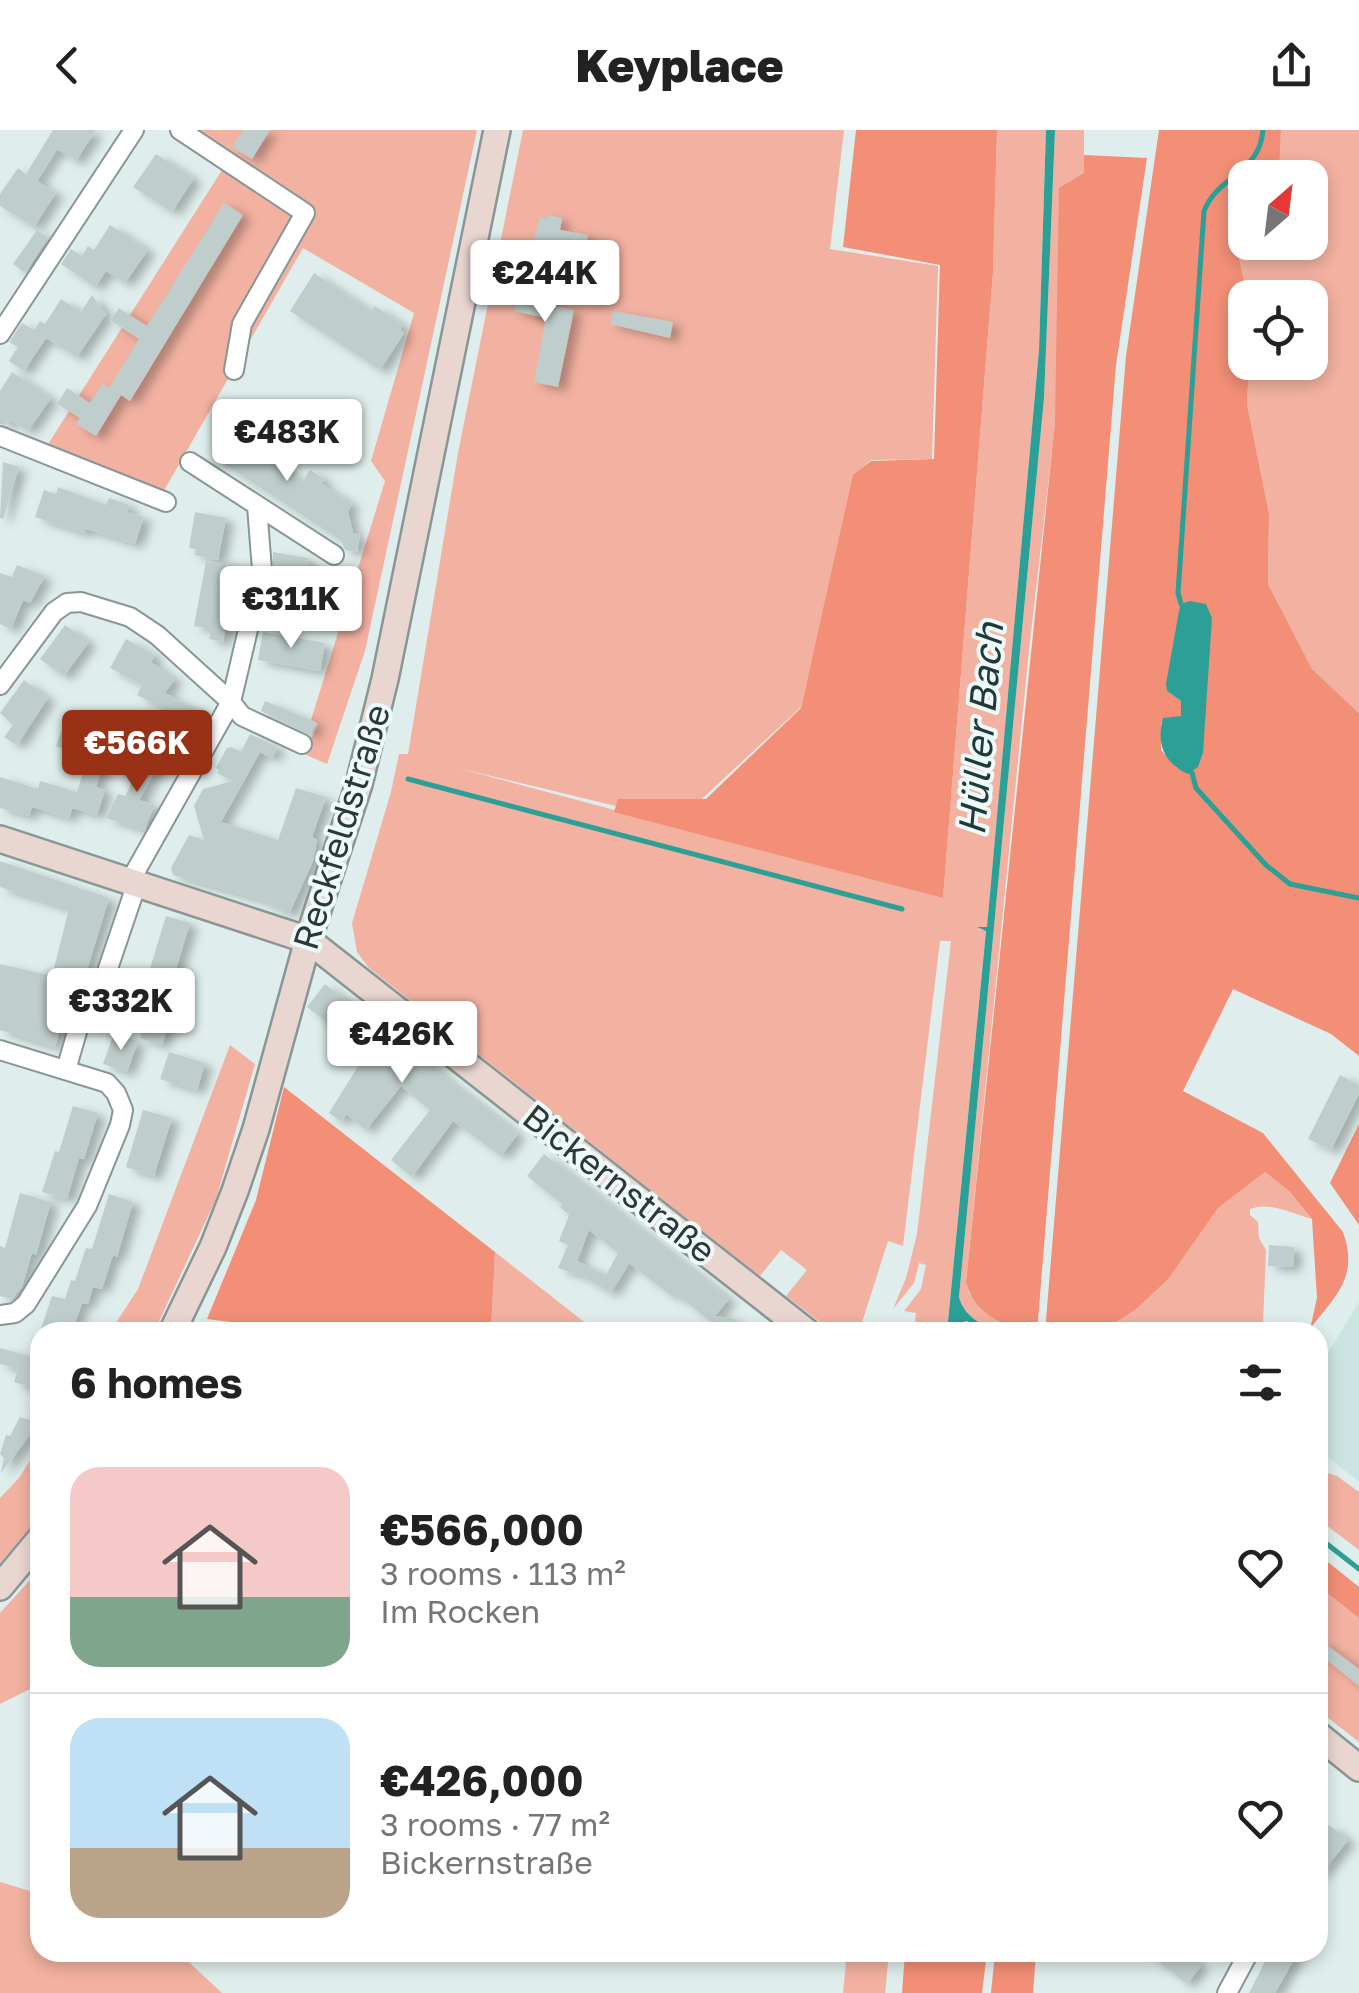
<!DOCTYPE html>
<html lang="en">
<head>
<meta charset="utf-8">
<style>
  :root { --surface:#fff; --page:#f6f6f6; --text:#222; --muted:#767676; --line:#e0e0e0; --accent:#993117 }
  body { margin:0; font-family:"Golos Text",sans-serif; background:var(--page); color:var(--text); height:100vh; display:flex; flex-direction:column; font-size:38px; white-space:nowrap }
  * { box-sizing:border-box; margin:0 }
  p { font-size:32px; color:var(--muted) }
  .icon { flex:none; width:55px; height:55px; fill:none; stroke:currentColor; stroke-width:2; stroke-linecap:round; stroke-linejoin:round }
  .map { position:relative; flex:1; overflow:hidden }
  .sheet { position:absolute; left:30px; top:1192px; width:1298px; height:640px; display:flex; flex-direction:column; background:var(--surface); border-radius:30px; box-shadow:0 5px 15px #0003 }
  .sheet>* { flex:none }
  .needle { width:65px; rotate:28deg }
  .tools { position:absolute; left:1228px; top:30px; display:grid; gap:20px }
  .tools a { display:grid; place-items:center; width:100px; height:100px; border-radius:20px; background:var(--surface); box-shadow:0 5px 15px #0003; font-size:50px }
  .price { position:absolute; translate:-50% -85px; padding:0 22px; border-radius:10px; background:#fff; color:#222; font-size:32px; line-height:65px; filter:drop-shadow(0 2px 5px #0008) }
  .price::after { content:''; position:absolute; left:50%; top:60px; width:30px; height:22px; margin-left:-15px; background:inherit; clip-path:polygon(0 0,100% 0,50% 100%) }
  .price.active { background:var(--accent); color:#fff }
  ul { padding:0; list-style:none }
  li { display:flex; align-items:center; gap:30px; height:250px; padding:0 40px }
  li+li { border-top:2px solid var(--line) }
  li span { display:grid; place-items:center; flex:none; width:280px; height:200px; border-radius:30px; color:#555 }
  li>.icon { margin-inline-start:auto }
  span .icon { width:120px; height:120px; fill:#fffc; stroke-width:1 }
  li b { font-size:42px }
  h2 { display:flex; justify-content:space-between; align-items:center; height:120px; padding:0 40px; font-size:42px }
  header { display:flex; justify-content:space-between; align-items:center; height:130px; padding:0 40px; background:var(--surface); font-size:45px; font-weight:800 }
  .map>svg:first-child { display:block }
  .built { fill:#cce4e1 }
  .green { fill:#f2b1a1 }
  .forest { fill:#f28f76; fill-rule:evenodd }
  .water { fill:#2ca097 }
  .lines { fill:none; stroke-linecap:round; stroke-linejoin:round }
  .stream { stroke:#2ca097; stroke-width:5 }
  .building { fill:#bfcecc; fill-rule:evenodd; filter:url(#shadow) }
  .street-casing { stroke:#889695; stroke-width:22 }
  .secondary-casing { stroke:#889695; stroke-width:30 }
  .street { stroke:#fff; stroke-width:18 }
  .secondary { stroke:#ead6d1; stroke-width:25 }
  .labels { text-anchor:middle; stroke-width:8; stroke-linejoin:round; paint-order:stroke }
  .street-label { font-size:35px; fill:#303635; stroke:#ecfbf9 }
  .water-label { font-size:38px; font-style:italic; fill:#213937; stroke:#ecfbf9 }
</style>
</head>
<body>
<header><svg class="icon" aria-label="back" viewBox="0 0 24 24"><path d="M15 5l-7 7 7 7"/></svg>Keyplace<svg class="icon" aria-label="share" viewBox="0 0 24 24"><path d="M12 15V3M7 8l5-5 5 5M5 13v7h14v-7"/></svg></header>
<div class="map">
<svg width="1359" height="1863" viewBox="0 0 1359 1863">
  <defs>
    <filter id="shadow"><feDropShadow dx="8" dy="4.5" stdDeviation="5" flood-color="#0004"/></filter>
  </defs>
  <rect width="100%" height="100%" fill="#dfeeec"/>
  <path class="built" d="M1359,1172V1352L1328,1327L1318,1285V1239Z"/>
  <path class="green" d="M193,0H477L365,521L327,634L304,624L318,594L311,590L385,351L371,331L414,183L303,118L162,364L45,319L229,29Z
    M523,0H844L830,119L938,136L932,329L871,330L855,344L801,577L678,691L458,638L943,768L993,142L997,0H1046L1039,220L987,798L977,799L986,800L947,1202H914L916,1183L904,1181L921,1159L926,1135L919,1133L914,1153L893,1179L906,1148L917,1104L951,811H940L903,1116L888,1111L859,1202H833L786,1166L807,1140L781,1120L760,1146L369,838L357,822L352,793L391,662L399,624H408L458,323Z
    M1055,0H1084V43L1029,520L966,1152L969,1163L1003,1193L1002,1202C983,1199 964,1187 959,1167L1044,268Z
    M1281,0H1359V583L1312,539L1268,454L1269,384L1247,274L1249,233L1310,232V168L1248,167L1231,94L1245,80V112H1310V48L1279,47Z
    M230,915L255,934L216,1069L154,1202H110L138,1159Z
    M1265,1042L1290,1062L1312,1089C1292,1084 1270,1071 1250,1079V1085L1258,1092L1259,1108L1266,1120L1263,1193L1276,1202H1101L1117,1192L1189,1118L1218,1078Z
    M495,1122L597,1202H491Z
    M40,1314V1386L0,1433V1368L19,1348Z
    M1318,1340L1337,1346L1359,1362V1420L1318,1389Z
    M40,1439V1554L0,1574V1483Z
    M1318,1456L1359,1488V1612L1318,1580Z
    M0,1752L40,1764V1822L179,1823L222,1863H0Z
    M847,1823H889L885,1863H843Z"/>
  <path class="forest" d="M856,0H997L993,142L943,768L614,682L618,669H706L801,578L853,345L871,331L934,329L940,135L843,117Z
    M1159,0H1281L1279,47L1245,48V80L1231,94L1248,167L1245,168V232L1249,233L1247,274L1269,384L1268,454L1312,539L1359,583V926L1331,904L1233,859L1183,961L1263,1003L1343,1102C1359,1147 1336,1165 1310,1199L1317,1168L1312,1089L1290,1062L1265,1042L1218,1078L1168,1149L1136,1179L1101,1202H1045L1126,226ZM1212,488L1177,638L1161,620V593L1181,586V571L1167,561Z
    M1084,25L1147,28L1116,235L1037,1202H1002L1003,1193C985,1185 971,1172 966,1152L1055,292L1059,58L1084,43Z
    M284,957L495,1122L491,1202H308L207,1189L256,1070Z
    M1359,994V1095L1330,1053Z
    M1318,1424L1359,1457V1488L1318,1456Z
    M905,1823H987L982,1863H902Z
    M995,1823H1036L1033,1863H991Z"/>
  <path class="water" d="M1046,0H1055L1044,268L959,1167C964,1186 980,1194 997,1202H985L967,1191L958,1194L955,1202H947L986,801L977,797H987L1039,220Z
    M1190,471L1206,474L1212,488L1203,623L1198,637L1188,644C1164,633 1156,614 1163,588L1181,586V571L1167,561L1166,554L1179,481L1181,474Z"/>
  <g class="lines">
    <path class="stream" d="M1181,474L1178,463L1204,81C1218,45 1260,43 1263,0
      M1192,643L1196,658L1266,735L1290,754L1359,768
      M408,649L902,779
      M1318,1407L1359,1439"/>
  </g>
  <path class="building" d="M53,0H96L76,31L57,19L37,51L56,63L34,97L0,76V64L18,38L26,44Z
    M243,0H270L252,29L232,17Z
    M156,24L194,48L172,82L133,57Z
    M224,73L243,85L130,271L121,265L96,306L76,294L80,288L57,274L67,258L90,273L102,254L109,258L139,209L110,190L119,178L147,196Z
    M546,85L562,88L560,100L588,105L585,120L534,110L540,87L546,88Z
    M110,95L148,120L125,153L106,141L95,157L61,134L71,119L82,126L88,116L94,120Z
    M37,100L48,107L25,143L13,134Z
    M522,139L548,145L544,162L553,164L550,175L574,180L558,257L534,252L546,188L514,181Z
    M314,143L372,182L375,176L403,195L400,200L404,203L380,240L290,181Z
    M92,165L106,184L77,227L46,208L24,241L9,231L18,217L9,212L22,193L34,200L40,191L45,194L61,169L81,182Z
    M613,181L673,192L670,208L610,194Z
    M12,242L51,268L28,301L9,289L6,295L0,294V261Z
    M228,292L278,322L272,331L303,351L310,340L324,349L321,353L352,374L348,381L353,403L360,405L357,422L345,420L342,411L213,327L225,310L218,306Z
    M3,332L19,337L3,389L0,388Z
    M58,357L106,375L109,368L130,375L127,382L144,387L135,414L97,402L85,399L84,403L35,387L44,360L56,364Z
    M195,382L226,388L218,430L195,425L196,419L189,418Z
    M273,422L308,428L307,438L337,444L332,472L301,466L303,456L272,450Z
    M206,431L240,437L237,454H233L223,512L209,509L211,499L194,496Z
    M17,435L45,446L30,473L23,470L11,499L0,494V443L12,447Z
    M65,495L89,512L64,546L40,529Z
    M263,502L325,513L320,541L258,530Z
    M126,509L155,525L151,532L175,549L165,563L200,582L183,614L152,599L163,578L137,565L142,555L110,538Z
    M24,550L48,568L17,615L4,607L13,595L0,583Z
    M265,571L316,592L310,605L261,581Z
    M97,600L112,605L96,657L105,660L97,685L72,678L69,688L32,677L29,686L0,678V647L38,659L40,651L77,662L88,628L56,616L61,602L93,612Z
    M250,604L278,617L272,628L260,622L221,692L278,710L296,658L326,667L312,707L317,710L313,731L289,784L261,770L173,745L171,738L189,705L204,710L194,676L203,659L233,651L217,643L219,640L216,638L227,618L231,617L241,622Z
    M151,617L166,622L139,670L155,675L144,700L106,688L118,664L125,666Z
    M0,731L109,768L78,870L70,867L55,917L0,900V834L52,846L69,779L0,757Z
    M166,786L190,793L159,895L168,897L162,915L140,908L148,881L138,878Z
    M325,854L518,1004L501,1026L453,991L412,1047L391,1030L430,980L401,956L366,1000L346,984L341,992L329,983L365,925L327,898L330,895L307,877Z
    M114,904L138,911L127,942L103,934Z
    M169,922L205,933L197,960L160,949Z
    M1340,945L1359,955V964L1331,1020L1308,1009Z
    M73,976L98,983L84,1029L79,1028L67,1069L42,1062L55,1021L59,1022Z
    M143,980L172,988L154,1046L126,1037Z
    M544,1024L729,1169L715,1186L735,1189L734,1202H719L720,1199L675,1163L673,1167L629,1133L611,1163L583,1146L558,1138L568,1115L559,1111L569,1085L560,1077L562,1074L527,1046ZM589,1100L618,1123L606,1145L577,1131Z
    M20,1063L51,1072L36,1125L32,1123L22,1157L12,1169L0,1166V1116L5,1118Z
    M109,1064L133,1072L117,1127L113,1125L102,1159L93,1157L88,1174L82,1173L75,1194L70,1193L68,1202H40L52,1166L65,1169L71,1150L75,1151L86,1118L92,1119Z
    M1269,1115L1294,1117L1293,1137L1268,1136Z
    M0,1218L40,1229V1260L14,1252L18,1239L0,1234Z
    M20,1287L39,1293L1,1343L4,1328L0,1324L6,1305L10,1306Z
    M1320,1510L1359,1539V1556L1318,1523Z
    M1329,1695L1348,1710L1318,1748V1710Z
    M1146,1822H1185L1201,1836L1187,1854Z
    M1270,1822H1298L1275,1863H1249Z"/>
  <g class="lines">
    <g class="street-casing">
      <path id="street" d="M180,0L305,83L242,194L234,240
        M0,204L134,0
        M0,306L166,372
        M190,332L334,425
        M0,555L54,482L67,473L81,472L130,487L157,505L231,572L242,586L302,614
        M130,751L231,572L262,440L257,376
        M98,868L137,753
        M0,920L107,953L116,963L123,980L120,995L87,1076L26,1174L15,1183L0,1185
        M66,940L81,888
        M1227,1863L1249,1822"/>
    </g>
    <g class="secondary-casing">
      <path id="secondary" d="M0,709L308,810L807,1202
        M172,1202L213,1117L235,1061L256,999L308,810L359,654L385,549L497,0
        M0,1457L40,1409
        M1318,1605L1359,1638"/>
    </g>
    <use href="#street" class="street"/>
    <use href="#secondary" class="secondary"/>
  </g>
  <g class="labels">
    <g class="street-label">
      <text transform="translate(342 697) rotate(-73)" y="12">Reckfeldstraße</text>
      <text transform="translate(619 1054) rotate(38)" y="12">Bickernstraße</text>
    </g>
    <g class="water-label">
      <text transform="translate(981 599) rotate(-85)" y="13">Hüller Bach</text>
    </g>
  </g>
</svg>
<div class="tools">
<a><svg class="needle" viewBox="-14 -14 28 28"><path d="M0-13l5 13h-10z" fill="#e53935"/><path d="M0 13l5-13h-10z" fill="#767676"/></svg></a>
<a><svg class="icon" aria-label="locate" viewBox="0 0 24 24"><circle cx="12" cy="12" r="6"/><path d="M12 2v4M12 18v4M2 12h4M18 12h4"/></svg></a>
</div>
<b class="price" style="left:545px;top:195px">€244K</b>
<b class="price" style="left:287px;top:354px">€483K</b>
<b class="price" style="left:291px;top:521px">€311K</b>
<b class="price active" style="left:137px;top:665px">€566K</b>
<b class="price" style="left:121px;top:923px">€332K</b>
<b class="price" style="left:402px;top:956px">€426K</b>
<section class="sheet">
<h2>6 homes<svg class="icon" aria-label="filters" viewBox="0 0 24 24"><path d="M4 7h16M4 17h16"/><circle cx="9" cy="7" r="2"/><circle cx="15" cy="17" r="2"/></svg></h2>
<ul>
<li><span style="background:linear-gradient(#f6c9c9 65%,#7fa58c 0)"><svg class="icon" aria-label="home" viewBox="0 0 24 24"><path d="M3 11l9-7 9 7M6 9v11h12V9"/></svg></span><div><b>€566,000</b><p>3 rooms · 113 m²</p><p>Im Rocken</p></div><svg class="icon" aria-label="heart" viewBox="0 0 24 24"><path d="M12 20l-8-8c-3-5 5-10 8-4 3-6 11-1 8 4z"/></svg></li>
<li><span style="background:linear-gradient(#bfe0f5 65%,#b9a48a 0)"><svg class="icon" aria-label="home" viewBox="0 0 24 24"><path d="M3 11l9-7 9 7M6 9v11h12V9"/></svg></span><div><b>€426,000</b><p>3 rooms · 77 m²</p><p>Bickernstraße</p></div><svg class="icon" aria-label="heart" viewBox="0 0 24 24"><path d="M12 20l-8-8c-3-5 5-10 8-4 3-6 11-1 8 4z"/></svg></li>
</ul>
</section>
</div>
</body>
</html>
